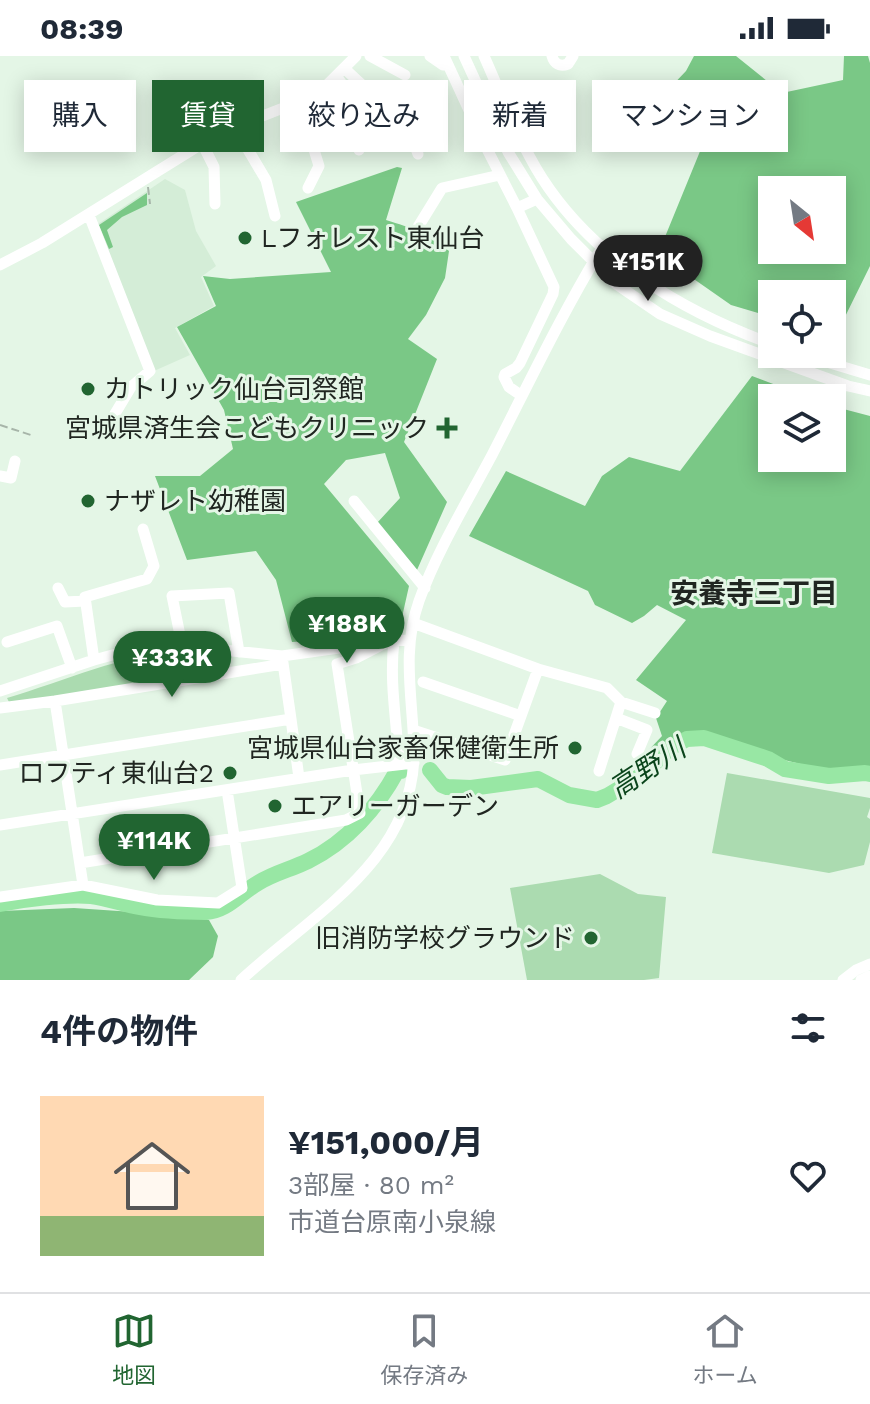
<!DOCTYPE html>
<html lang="ja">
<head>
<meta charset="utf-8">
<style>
  :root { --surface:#fff; --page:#f6f6f7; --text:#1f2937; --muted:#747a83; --line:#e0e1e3; --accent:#216531 }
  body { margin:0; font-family:"Work Sans","Noto Sans JP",sans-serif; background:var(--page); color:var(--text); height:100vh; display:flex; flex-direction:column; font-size:30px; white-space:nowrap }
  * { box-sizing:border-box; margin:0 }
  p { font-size:26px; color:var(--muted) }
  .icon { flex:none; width:44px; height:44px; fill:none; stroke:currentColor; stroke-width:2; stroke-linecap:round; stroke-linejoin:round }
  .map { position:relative; height:924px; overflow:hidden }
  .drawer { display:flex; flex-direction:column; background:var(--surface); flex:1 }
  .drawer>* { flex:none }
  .guide { position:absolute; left:24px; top:24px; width:822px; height:72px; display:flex; gap:16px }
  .needle { width:52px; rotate:150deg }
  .tools { position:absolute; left:758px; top:120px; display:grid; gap:16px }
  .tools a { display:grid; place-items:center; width:88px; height:88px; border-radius:0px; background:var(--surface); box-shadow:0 4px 20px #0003; font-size:40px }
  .price { position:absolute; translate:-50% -68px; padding:0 18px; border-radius:28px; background:var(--accent); color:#fff; font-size:26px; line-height:52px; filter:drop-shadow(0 2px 4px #0008) }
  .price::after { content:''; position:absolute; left:50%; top:48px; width:24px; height:18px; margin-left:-12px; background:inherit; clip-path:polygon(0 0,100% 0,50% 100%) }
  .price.selected { background:#222; color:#fff }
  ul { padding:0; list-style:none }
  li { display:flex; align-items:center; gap:24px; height:200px; padding:0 40px }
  li span { display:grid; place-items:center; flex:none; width:224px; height:160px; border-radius:0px; color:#555 }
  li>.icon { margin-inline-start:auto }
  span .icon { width:96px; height:96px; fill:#fffc; stroke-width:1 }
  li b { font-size:34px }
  h2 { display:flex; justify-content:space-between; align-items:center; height:96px; padding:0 40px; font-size:34px }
  .chip { padding:0 28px; border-radius:0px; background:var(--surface); box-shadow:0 4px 20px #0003; font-size:28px; line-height:72px }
  .chip.selected { background:var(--accent); color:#fff }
  .status { display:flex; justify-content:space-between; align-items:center; height:56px; padding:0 40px; background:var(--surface); direction:ltr }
  .status svg { height:22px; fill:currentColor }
  .tabs { display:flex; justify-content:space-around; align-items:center; height:112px; border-top:2px solid var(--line); background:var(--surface); font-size:22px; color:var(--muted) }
  .tabs a { display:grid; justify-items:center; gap:4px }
  .tabs .selected { color:var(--accent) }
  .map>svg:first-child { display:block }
  .built { fill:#d4edd7 }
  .green { fill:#abdbb0 }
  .forest { fill:#7ac886; fill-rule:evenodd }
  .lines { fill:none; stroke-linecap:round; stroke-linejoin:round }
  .river { stroke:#98e7a4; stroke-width:16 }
  .path { stroke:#a7b5a9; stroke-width:2; stroke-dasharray:8 4; stroke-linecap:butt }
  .minor { stroke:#fff; stroke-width:11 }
  .poi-dot { fill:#216531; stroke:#e4f6e6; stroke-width:3 }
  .labels { text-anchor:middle; stroke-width:6; stroke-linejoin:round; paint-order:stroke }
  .poi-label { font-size:26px; fill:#202621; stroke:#e4f6e6; text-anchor:start }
  .neighbourhood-label { font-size:28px; font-weight:bold; fill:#202621; stroke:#e4f6e6 }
  .water-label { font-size:28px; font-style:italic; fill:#0b451c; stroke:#e4f6e6 }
</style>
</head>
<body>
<div class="status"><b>08:39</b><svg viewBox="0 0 49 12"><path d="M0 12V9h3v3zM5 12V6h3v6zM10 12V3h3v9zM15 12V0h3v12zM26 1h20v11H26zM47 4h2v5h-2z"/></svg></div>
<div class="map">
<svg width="870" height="924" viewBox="0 0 870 924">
  <rect width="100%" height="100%" fill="#e4f6e6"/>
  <path class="built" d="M165,123L185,134L196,175L216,210L201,221L214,250L175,272L190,299L154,315L98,168Z"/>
  <path class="green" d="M183,595L195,598L194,619L10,648L7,642C65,625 122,598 183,595Z
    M727,717L870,742V752L867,761L870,763V786L864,809L829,817L712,797Z
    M600,818L638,838L666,841L659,922L644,924H527L510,832Z"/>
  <path class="forest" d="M694,0H736L782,37L843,24L844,0H868L870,7V210L837,277L832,276V238H772V261L731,249L658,198L703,88L647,56L686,15ZM832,134V194H772V134Z
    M397,111L402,112L386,164C412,172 428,177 449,195L445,222L426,259L408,283L437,303L404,386L447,446L417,514L377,467L400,442L385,397L346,404L324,428L409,530L398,579L292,586L276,524L256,495L187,504L155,420H200L233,393L224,354L177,271L216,250L203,220L230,223L331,216L296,146Z
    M147,137V149L122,161L107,174L113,191L109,193L99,169Z
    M752,320L810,342H772V402H832V350L870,360V714L829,715L768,700L704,680L685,681L671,688L655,704L644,699L662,680L656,662L667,645L636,624L686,564L657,549L644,560L632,567L595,549L588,535L469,480L506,415L585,450L602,420L629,401L680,415Z
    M74,852L178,859L209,864L218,880L213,901L189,924H0V855Z"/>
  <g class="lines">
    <path class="river" d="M430,714L442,729L447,731L471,732L538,723L569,739L597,744L607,740L642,719L670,692L687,683L704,682L768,703L785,713L829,720L865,717L870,718
      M0,848C26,843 65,838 91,840C107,842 123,848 139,851C160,855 184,856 206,856C227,855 240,837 258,827C274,817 292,813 308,805C347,786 377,752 397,715H401"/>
    <path class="path" d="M148,131L150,148
      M0,369L34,380"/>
    <path class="minor" d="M370,0L405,19
      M430,0L443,9
      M444,0L485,89L517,152L537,143
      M464,0L508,96L537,143L571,183L616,228L660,258L710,280L848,330L870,335
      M484,0C502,40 518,84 542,122C594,203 683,256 772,288
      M552,0C554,8 560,11 568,8L573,0
      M345,13L403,67L412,82L418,98
      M337,21C354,43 367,65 359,94
      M295,47L307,71L319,110L308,132
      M234,70L266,124L275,160
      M202,87L214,111L215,148
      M517,152L554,231L553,238L520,307L516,312L505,318L504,321L509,331L522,340
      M89,159L150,315L131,331L104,376
      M418,171L442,132L500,119
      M0,209L42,187L219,77L306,43L321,35L356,0
      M800,298L870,319
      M0,420L11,422L15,405
      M354,445L425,532
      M58,532L65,546L85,545
      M394,585C389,626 397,667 399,708
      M7,586L57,570L72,612
      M182,589L172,540L229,537L239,596
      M282,600L389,585L410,584
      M94,604L85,541L147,523L154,510L143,473
      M538,613L607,632L621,646L599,715
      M423,626L521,660
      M0,635L94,604L138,592L164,588L282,600L291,663L0,709
      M55,645L283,608
      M621,646L655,657
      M0,652L55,645L83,829
      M616,662L647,674L637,698
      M291,663L299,722
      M413,674L505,704L538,613L413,567
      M0,769L353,714L414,707
      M80,807L346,764L360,757L337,608L356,602L389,585
      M0,841L83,829L157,844L218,847L242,832L227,734
      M241,924C311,859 415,804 414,695C413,643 401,596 419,545C437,495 467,446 492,399C528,329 562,257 603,190
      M843,924L856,914L870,908
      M861,924L870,920"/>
  </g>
  <g class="poi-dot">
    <circle cx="245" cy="182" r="8"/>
    <circle cx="88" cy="333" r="8"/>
    <path d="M443 360h8v8h8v8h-8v8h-8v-8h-8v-8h8z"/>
    <circle cx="88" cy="445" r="8"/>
    <circle cx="575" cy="692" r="8"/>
    <circle cx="230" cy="717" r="8"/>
    <circle cx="275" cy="750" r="8"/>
    <circle cx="591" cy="882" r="8"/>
  </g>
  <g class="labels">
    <g class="poi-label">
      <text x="261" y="191">Lフォレスト東仙台</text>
      <text x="104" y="342">カトリック仙台司祭館</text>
      <text x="429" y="381" text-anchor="end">宮城県済生会こどもクリニック</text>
      <text x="104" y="454">ナザレト幼稚園</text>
      <text x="559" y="701" text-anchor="end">宮城県仙台家畜保健衛生所</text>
      <text x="214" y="726" text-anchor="end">ロフティ東仙台2</text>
      <text x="291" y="759">エアリーガーデン</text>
      <text x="575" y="891" text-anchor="end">旧消防学校グラウンド</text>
    </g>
    <g class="neighbourhood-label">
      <text x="754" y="547">安養寺三丁目</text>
    </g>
    <g class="water-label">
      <text transform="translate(647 712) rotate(-33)" y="10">高野川</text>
    </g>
  </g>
</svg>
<div class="tools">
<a><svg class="needle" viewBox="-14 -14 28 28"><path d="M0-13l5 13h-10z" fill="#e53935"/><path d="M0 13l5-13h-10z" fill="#747a83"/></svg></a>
<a><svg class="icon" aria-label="locate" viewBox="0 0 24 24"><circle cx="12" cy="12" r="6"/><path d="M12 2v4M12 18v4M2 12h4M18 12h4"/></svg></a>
<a><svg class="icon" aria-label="layers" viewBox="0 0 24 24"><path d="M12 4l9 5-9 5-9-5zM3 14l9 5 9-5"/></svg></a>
</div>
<b class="price selected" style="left:648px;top:247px">¥151K</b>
<b class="price" style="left:347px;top:609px">¥188K</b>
<b class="price" style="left:172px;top:643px">¥333K</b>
<b class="price" style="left:154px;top:826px">¥114K</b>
<div class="guide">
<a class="chip">購入</a>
<a class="chip selected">賃貸</a>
<a class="chip">絞り込み</a>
<a class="chip">新着</a>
<a class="chip">マンション</a>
</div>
</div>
<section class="drawer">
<h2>4件の物件<svg class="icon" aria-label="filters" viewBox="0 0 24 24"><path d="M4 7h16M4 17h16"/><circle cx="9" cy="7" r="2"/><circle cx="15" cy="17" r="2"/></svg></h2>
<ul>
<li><span style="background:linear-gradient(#ffd9b3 75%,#8fb573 0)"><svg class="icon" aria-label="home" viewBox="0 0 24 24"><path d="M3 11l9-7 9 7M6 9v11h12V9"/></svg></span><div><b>¥151,000/月</b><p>3部屋 · 80 m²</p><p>市道台原南小泉線</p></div><svg class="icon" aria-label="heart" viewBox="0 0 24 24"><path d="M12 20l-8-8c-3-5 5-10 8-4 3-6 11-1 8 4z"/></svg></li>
</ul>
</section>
<nav class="tabs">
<a class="selected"><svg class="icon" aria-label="map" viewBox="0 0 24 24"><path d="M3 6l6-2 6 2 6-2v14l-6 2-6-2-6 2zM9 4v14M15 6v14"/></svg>地図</a>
<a><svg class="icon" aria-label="saved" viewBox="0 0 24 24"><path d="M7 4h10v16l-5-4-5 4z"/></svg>保存済み</a>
<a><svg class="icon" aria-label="home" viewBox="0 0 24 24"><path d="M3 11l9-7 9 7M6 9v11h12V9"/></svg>ホーム</a>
</nav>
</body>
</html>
